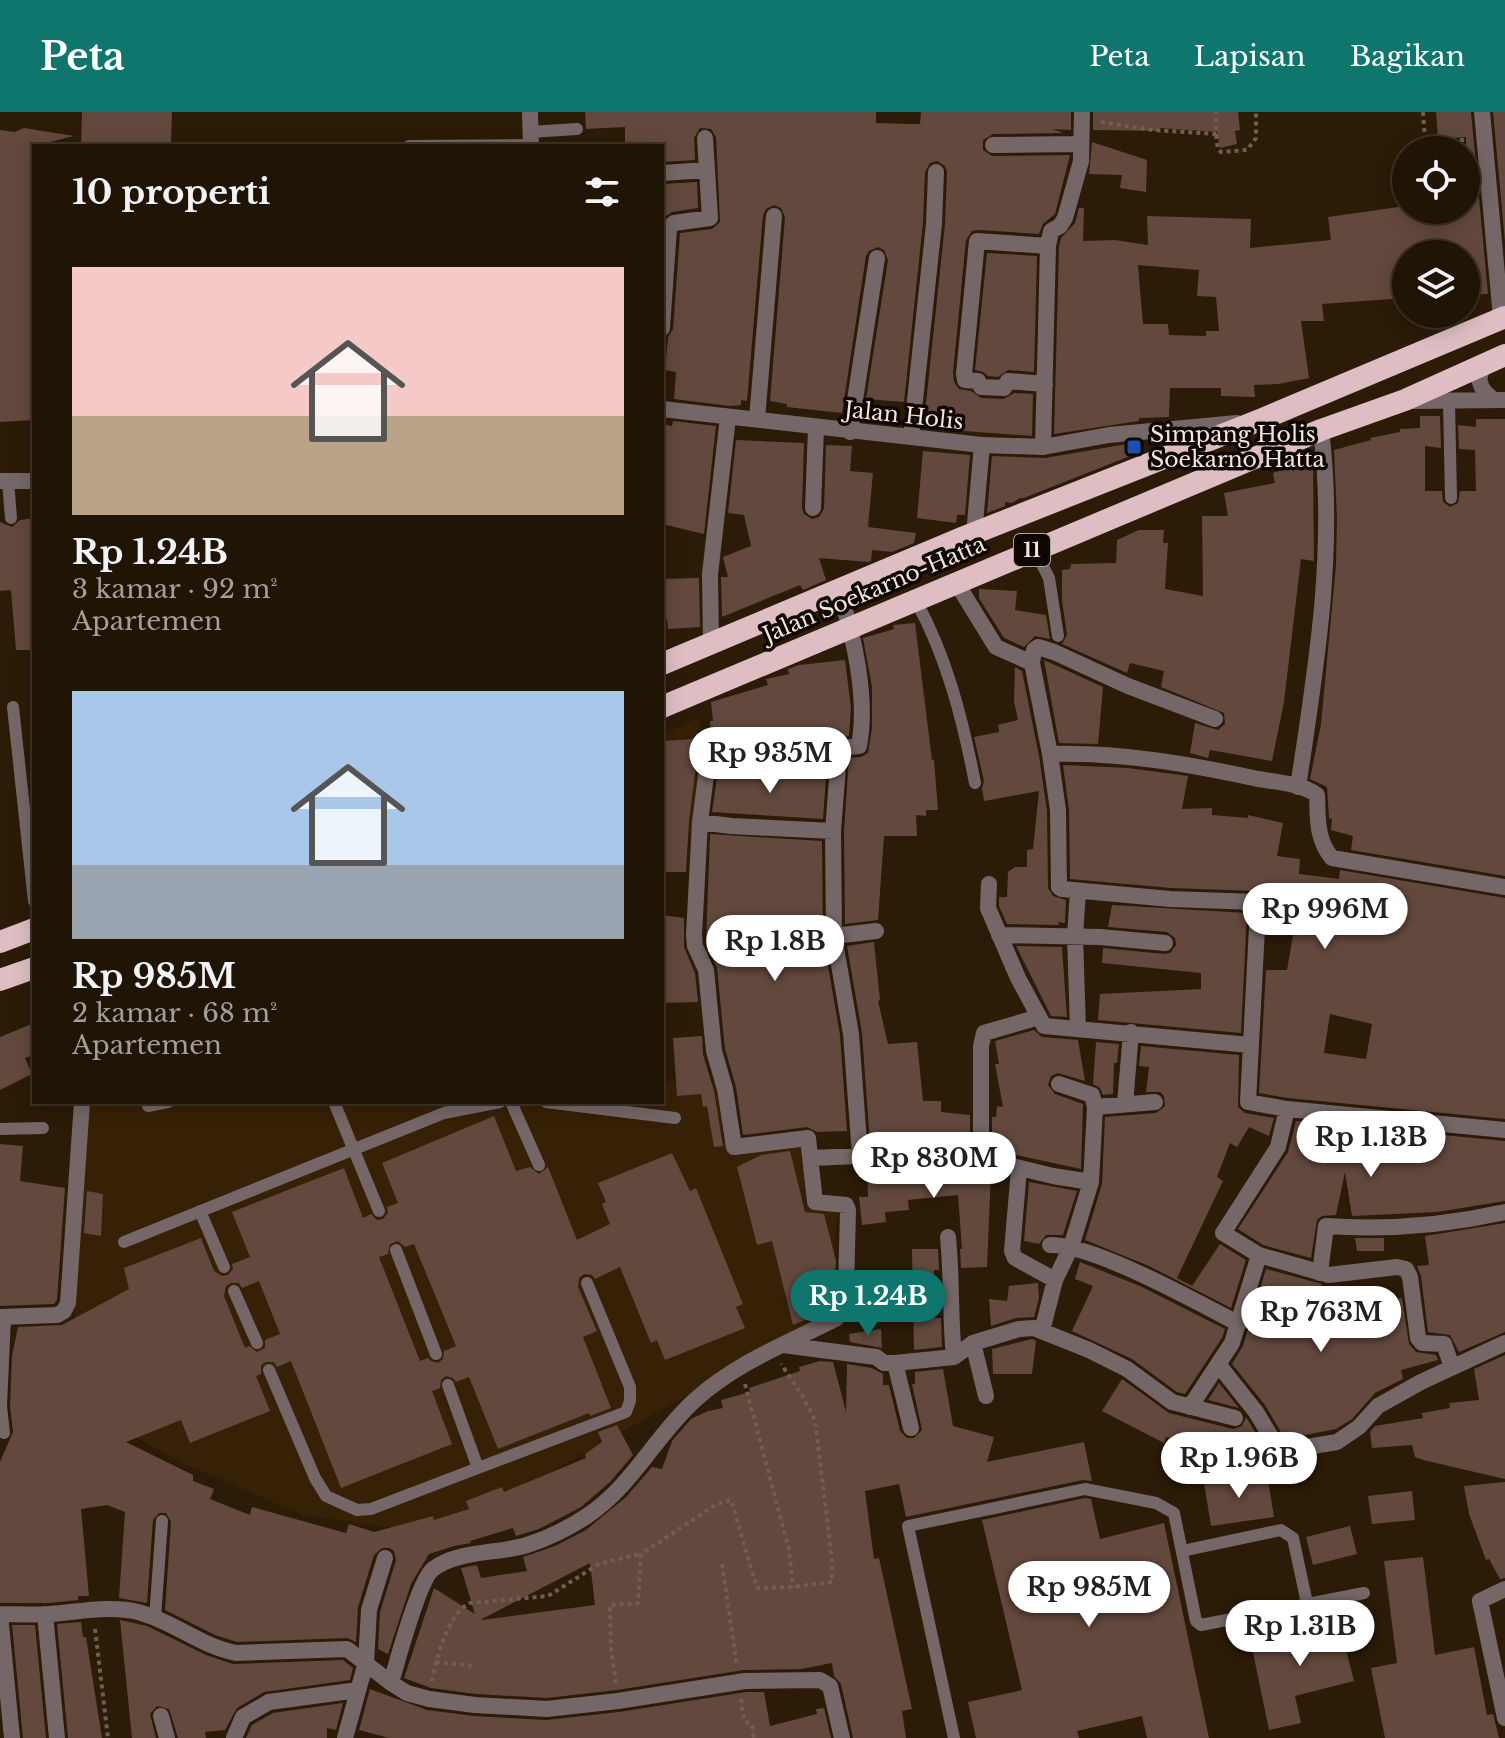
<!DOCTYPE html>
<html lang="id">
<head>
<meta charset="utf-8">
<style>
  :root { --surface:#201405; --page:#281d0f; --text:#f1f3f6; --muted:#a29e9a; --line:#3d3327; --accent:#0f766e }
  body { margin:0; font-family:"Libre Baskerville",serif; background:var(--page); color:var(--text); height:100vh; display:flex; flex-direction:column; font-size:30px; white-space:nowrap }
  * { box-sizing:border-box; margin:0 }
  p { font-size:26px; color:var(--muted) }
  .icon { flex:none; width:44px; height:44px; fill:none; stroke:currentColor; stroke-width:2; stroke-linecap:round; stroke-linejoin:round }
  .map { position:relative; flex:1; overflow:hidden }
  .sheet { position:absolute; left:32px; top:32px; width:632px; height:960px; display:flex; flex-direction:column; background:var(--surface); border-radius:0px; box-shadow:0 4px 20px #0003,0 0 0 2px var(--line) }
  .sheet>* { flex:none }
  .controls { position:absolute; left:1392px; top:24px; display:grid; gap:16px }
  .controls a { display:grid; place-items:center; width:88px; height:88px; border-radius:50%; background:var(--surface); box-shadow:0 4px 20px #0003,0 0 0 2px var(--line); font-size:40px }
  .price { position:absolute; translate:-50% -68px; padding:0 18px; border-radius:28px; background:#fff; color:#222; font-size:26px; line-height:52px; filter:drop-shadow(0 2px 4px #0008) }
  .price::after { content:''; position:absolute; left:50%; top:48px; width:24px; height:18px; margin-left:-12px; background:inherit; clip-path:polygon(0 0,100% 0,50% 100%) }
  .price.current { background:var(--accent); color:#fff }
  ul { padding:0; list-style:none }
  li { display:grid; align-content:center; gap:16px; height:424px; padding:0 40px }
  li span { display:grid; place-items:center; height:248px; border-radius:0px; color:#555 }
  li>.icon { margin-inline-start:auto }
  span .icon { width:144px; height:144px; fill:#fffc; stroke-width:1 }
  li b { font-size:34px }
  h2 { display:flex; justify-content:space-between; align-items:center; height:96px; padding:0 40px; font-size:34px }
  header { display:flex; align-items:center; gap:48px; box-sizing:border-box; height:112px; padding:0 40px; background:var(--accent); color:#fff }
  header strong { font-size:38px }
  nav { display:flex; gap:44px; margin-inline-start:auto; font-size:28px }
  .map>svg:first-child { display:block }
  .built { fill:#362006 }
  .building { fill:#63483d; fill-rule:evenodd }
  .lines { fill:none; stroke-linecap:round; stroke-linejoin:round }
  .path { stroke:#6e5f4e; stroke-width:4; stroke-dasharray:4 4; stroke-linecap:butt }
  .service { stroke:#756768; stroke-width:12 }
  .minor { stroke:#756768; stroke-width:16 }
  .tertiary { stroke:#756768; stroke-width:16 }
  .trunk { stroke:#dfbec3; stroke-width:22 }
  .transit-dot { fill:#1a4fb4; stroke:#0e0702; stroke-width:3 }
  .labels { text-anchor:middle; stroke-width:7; stroke-linejoin:round; paint-order:stroke }
  .shield { fill:#0e0702; stroke:#aea399; stroke-width:2 }
  .shield-label { font-size:20px; font-weight:bold; fill:#f2e6da }
  .street-label { font-size:22px; fill:#f2e6da; stroke:#0e0702 }
  .poi-label { font-size:22px; fill:#f2e6da; stroke:#0e0702; text-anchor:start }
</style>
</head>
<body>
<header>
<strong>Peta</strong>
<nav><a>Peta</a><a>Lapisan</a><a>Bagikan</a></nav>
</header>
<div class="map">
<svg width="1505" height="1626" viewBox="0 0 1505 1626">
  <rect width="100%" height="100%" fill="#2b1b07"/>
  <path class="built" d="M700,606L695,720H664L662,738V623Z
    M662,969L717,971L723,1029L803,1028L805,1090L838,1095L829,1204L479,1400L395,1416L303,1403L182,1351L125,1319L73,1200L80,1132L86,990H662Z"/>
  <path class="building" d="M82,0H172L171,34H81Z
    M585,0H876V11L910,12H920L921,0H1071V18L1052,17L1064,21L993,22L983,28V38L992,44L1070,43L1055,102L1043,112L1039,122L978,118L972,119L966,128L953,261L954,270L959,277L971,279L981,286L1004,287L1014,281L1033,282L1032,324L936,317L937,312L924,310L945,112L947,60L945,54L937,49L930,51L925,60L923,111L904,290L866,287L888,148L884,138L878,135L869,139L866,144L842,301L787,295V292L770,289L785,105L781,96L774,93L766,97L763,103L747,289L741,288V293L730,294L674,287L676,260L665,258L668,225L673,217L680,121L712,117L720,110L716,25L711,17L700,16L694,26L695,48L662,50V34H625V15L586,17Z
    M1093,0H1238L1240,18L1235,19L1237,32L1220,36L1217,20L1160,16V19L1093,18Z
    M1436,0H1471L1488,182L1466,183V142H1406V186L1322,192L1324,209H1301L1309,266L1278,272L1254,273L1255,285L1221,284V276H1170L1169,305L1139,306V309L1054,322L1059,135L1061,126L1075,111L1079,96H1084L1083,129L1115,128L1148,133L1147,104L1251,107L1250,136L1331,128L1328,105L1406,94V98H1466V25L1438,27ZM1138,153L1199,158L1197,184L1216,185L1219,219H1206V224L1169,223L1168,212H1143Z
    M1493,0H1505V130Z
    M24,16L74,24L34,34V308L0,310V18L15,20Z
    M1092,30L1147,48L1146,80L1120,76L1122,63L1089,62Z
    M697,70L698,96L672,100L663,106L662,72Z
    M987,141L1037,144L1034,260L1008,258L998,265L988,264L983,260L975,258Z
    M1420,304H1440L1441,336L1425,334V379H1442L1443,390L1450,395L1458,391L1460,379H1476L1475,338L1459,337L1458,313L1476,315V307H1505V764L1351,738L1353,724L1331,718L1332,707L1329,706L1327,675L1310,667L1321,612L1336,453L1337,407L1334,338L1371,328L1370,326L1400,320V317L1420,316Z
    M673,309L716,314L704,422L662,412V312L672,314Z
    M736,328L804,331L802,396L804,402L812,407L819,405L824,397L826,333L852,334L850,359L873,361L868,415L916,421L914,431L892,440L872,438L871,449L868,450L819,446L826,468L803,478L800,473L722,505L721,465H728L723,445L751,434L744,403L728,401Z
    M1127,332L1130,344L1024,386H1020L1012,391L1005,390V394L987,401L992,344L1045,346Z
    M923,339L970,343L965,403H957L956,411L917,406Z
    M1313,347L1314,449L1301,447L1284,590L1272,649L1210,638L1208,646L1190,641L1195,611L1218,618L1225,612L1224,601L1161,575L1164,559L1130,551L1127,561L1062,532L1067,523L1062,488V458L1070,457L1071,452L1116,451L1117,428L1139,418H1164L1163,431H1168L1165,477L1203,484L1202,404H1228L1224,381L1275,371L1273,361Z
    M34,406V538H16L11,478L0,479V410L12,415L20,408Z
    M699,466L700,515L668,517L667,507L662,506V467Z
    M979,477L1017,479L1015,498L1046,503L1050,527L1035,524L1024,535L1004,526L979,486Z
    M915,511L932,648H934L938,698H926V704L916,703L917,724H884L878,808L845,812L844,719L849,646L861,645L868,641L872,616V575L863,526L894,517L893,513Z
    M845,548L851,596L849,624L830,627L827,632L826,642L702,639L697,647L689,709L686,760H662V629L711,626L710,609H713L711,590L768,573L766,567L789,562L788,557L799,553Z
    M1044,548L1103,575L1098,632L1059,631Z
    M1015,555L1022,559L1039,644L1047,699L1048,776L1053,784L1066,788L1065,811L1058,810L1059,813L1007,812L999,794V785H1007L1008,760L1015,755H1027V738L1033,737L1039,679L984,689L982,676L984,669L974,625L999,620L998,613L1018,608L1014,589Z
    M1063,653L1128,656L1188,664L1182,697L1212,696V703L1248,706V703L1283,711L1277,744L1300,747L1299,762L1339,767L1340,758L1505,786V1007L1288,986L1259,981L1266,858H1287L1296,806L1291,805V786L1265,785L1256,779L1171,776L1070,767L1069,698ZM1330,902L1372,912L1366,947L1324,941Z
    M718,659L826,664L823,707L712,700Z
    M710,722L822,729L823,825L840,923L847,1019L817,1020L807,1015L743,1023L736,975L725,937L717,856L706,831Z
    M1112,793L1247,801L1241,921L1098,908L1100,882L1201,877V861L1102,851L1103,836L1164,842L1170,841L1176,833L1175,826L1167,820L1108,815Z
    M662,803L684,806V835L695,861L698,890L662,891Z
    M874,830L880,888L878,889L888,932L917,930L923,989H941V1000L970,1003V1034L927,1030L870,1032L862,921L847,834Z
    M1016,834L1062,835L1067,905L1051,904Z
    M34,911V943L25,946L32,962L0,978V925Z
    M1034,918L1042,925L1078,928L1085,969L1058,961L1051,964L1048,973L1055,982L1083,992L1081,1057L992,1038V1005H996L997,994L1003,995L995,952H999L995,929Z
    M702,924L703,942L714,979L723,1034L714,1035L707,994L703,995L701,982L677,984L673,926Z
    M1096,930L1119,932L1117,951H1114L1113,982L1103,983L1100,976L1093,972Z
    M1141,934L1239,943L1238,995L1245,1001L1274,1006L1269,1024L1249,1015L1237,1035L1230,1031L1217,1065L1223,1069L1177,1166L1192,1174L1220,1132L1246,1148L1231,1196L1149,1154L1085,1128L1102,1072L1105,1005L1156,1001L1165,994L1164,984L1160,980H1146L1149,955L1139,954Z
    M494,1004L516,1059L530,1055L539,1062L548,1055L577,1128L610,1112L602,1092L606,1090L598,1071L672,1041L690,1079L696,1076L743,1192L736,1195L745,1216L665,1248L657,1228L651,1231L620,1155L595,1167L592,1163L584,1162L579,1166L578,1175L597,1219L583,1225L611,1296L590,1304L589,1301L498,1337L469,1265L456,1270L453,1266L446,1264L441,1268L440,1276L432,1279L452,1332L341,1376L291,1249L277,1255L274,1250H266L261,1253V1262L256,1264L270,1299L190,1331L181,1308L126,1330L193,1363V1369L214,1377L210,1387L250,1403L252,1395L346,1421L349,1412L374,1420L433,1404L434,1408L469,1397L466,1389L502,1375L504,1380L586,1346L585,1342L602,1330L598,1320L617,1313L633,1343L610,1370L581,1395L539,1417L516,1424L513,1416L470,1429L471,1431L454,1434L429,1442L411,1472L388,1542L378,1537L380,1500L396,1448L394,1439L389,1436H382L374,1443L358,1495L356,1530L347,1526L237,1530L215,1523L165,1498L171,1410L166,1401H159L153,1408L147,1491L119,1486L125,1400L107,1393L81,1397L89,1484H78V1488L49,1491H0V1350L13,1320L10,1294L12,1244L18,1215L62,1213L129,1177L124,1156L201,1126L214,1159L222,1164L228,1163L233,1157L232,1152L250,1145L232,1100L344,1056L363,1106L371,1102L377,1108L383,1107L388,1101L387,1095L398,1091L382,1051ZM398,1129L405,1135L414,1132L456,1234L444,1239L443,1247L438,1251L431,1249L428,1246L420,1249L379,1145L388,1142L390,1132ZM259,1169L280,1222L265,1228V1236L257,1240L249,1234L245,1236L224,1184L226,1174L231,1171H239L242,1176Z
    M1296,1009L1505,1029V1089L1437,1100L1352,1104L1345,1060L1336,1103L1322,1104L1317,1108L1311,1146L1263,1133L1238,1117L1288,1040Z
    M0,1032L23,1034L20,1069L65,1076L57,1188L54,1192L0,1194Z
    M790,1039L805,1100L824,1102L836,1149L835,1167L812,1172L820,1202L793,1213L772,1129L757,1133L737,1055L761,1043Z
    M927,1052L972,1056L991,1061L987,1155L961,1156L960,1137H962L958,1083L908,1088L909,1098L885,1100L886,1110L862,1113L859,1085H868L867,1055Z
    M1029,1070L1077,1079L1063,1123H1046L1039,1132L1024,1129Z
    M87,1079L103,1082L101,1124L84,1121Z
    M1505,1111V1220L1459,1240L1450,1223L1428,1220L1421,1164L1417,1154L1429,1153L1425,1124Z
    M1355,1126H1384V1139H1357Z
    M912,1137H938L939,1158H934L935,1206H941L942,1235L914,1238Z
    M1080,1150L1140,1174L1225,1217L1222,1226L1185,1282L1177,1280L1132,1247L1072,1219L1093,1174L1075,1167Z
    M1266,1157L1322,1172L1320,1181L1339,1186H1353L1354,1191L1402,1186L1409,1232L1416,1240L1436,1243L1438,1248L1401,1258L1403,1267L1375,1281L1352,1307L1336,1317L1285,1327L1265,1293L1232,1252L1243,1234Z
    M1038,1171L1039,1186L1034,1205L1016,1206L991,1214L989,1187L1007,1189L1009,1174Z
    M881,1217L882,1236L850,1230L849,1222Z
    M1032,1227L1036,1229L1032,1262H993L992,1237Z
    M1505,1243V1367L1423,1348L1415,1345L1412,1333L1372,1336L1370,1320L1375,1314L1423,1306L1422,1301L1450,1296L1449,1291L1479,1288L1474,1257Z
    M820,1249L833,1250L846,1300L847,1252L872,1256L883,1262V1273H889L900,1319L907,1326H914L922,1318L912,1272H915V1260L943,1257L953,1314L994,1325L987,1350L1084,1330L1092,1369L1083,1368L906,1405L899,1372L865,1379L874,1447L879,1446L912,1597L902,1599L906,1626H853L841,1572L834,1564L832,1551L801,1557L744,1558L617,1578L547,1586L476,1582L431,1576L404,1566L434,1476L475,1502L461,1456L477,1453L481,1466L527,1459L523,1445L555,1434L586,1418L626,1385L652,1355L662,1357L672,1329L691,1307L708,1299L723,1296L721,1288L750,1280L749,1276L800,1259L799,1255ZM590,1451L595,1493L482,1508V1507Z
    M1122,1267L1169,1301L1233,1317L1242,1314L1246,1305L1266,1338L1222,1327V1334L1191,1336L1166,1325L1164,1331L1102,1299Z
    M1219,1271L1239,1296L1208,1288Z
    M1267,1362L1274,1405L1211,1414L1204,1371Z
    M1505,1370V1466L1500,1467L1489,1447L1486,1448L1469,1402L1464,1374Z
    M1412,1379L1415,1408L1372,1412L1368,1384Z
    M1085,1386L1091,1387L1100,1427L1164,1411L1209,1626H1147L1142,1604L1077,1619L1079,1626H976L968,1590L1022,1578L982,1408Z
    M1350,1414L1357,1442L1313,1453L1306,1425Z
    M1423,1445L1435,1543L1474,1535L1487,1603L1493,1602L1499,1626H1385L1371,1556L1397,1551L1384,1449Z
    M1337,1502L1354,1569L1295,1584L1301,1611L1269,1618L1251,1531L1301,1520L1299,1512Z
    M120,1508L147,1514L206,1543L233,1552L343,1548L353,1556L350,1568L264,1580L237,1596L225,1618L205,1620L206,1626H178L169,1597L157,1594L150,1602L156,1626H132Z
    M81,1510L83,1525H86L102,1626H68L57,1512Z
    M12,1513H35L46,1626H23Z
    M370,1577L427,1598L474,1604L546,1608L619,1600L746,1580H764L770,1614L817,1602L816,1597L824,1596L831,1626H389L359,1618Z
    M343,1591L336,1618L327,1616V1626H246L252,1613L273,1601Z"/>
  <g class="lines">
    <path class="path" d="M1423,0L1425,29L1466,28
      M1101,10L1153,18L1216,22V0
      M1216,23L1218,37L1221,40L1247,38L1256,26V0
      M745,1272L789,1438L793,1475
      M722,1452L737,1554
      M95,1517L108,1626
      M436,1550L476,1554
      M432,1569C436,1547 448,1501 470,1491L548,1484L599,1452L640,1442
      M616,1571L611,1536L610,1493L638,1491L641,1442L717,1392L731,1388L757,1476L793,1475L832,1470V1449L815,1308L802,1283L781,1252
      M741,1587L744,1609L752,1612L754,1626"/>
    <path class="service" d="M530,20L577,17
      M409,34L531,33
      M1449,290L1451,386
      M8,369L11,406
      M1034,437L1049,466L1058,524
      M916,489C947,545 963,609 975,671
      M13,595L34,789
      M334,990L379,1099
      M511,990L539,1053
      M546,990L675,1006
      M148,994L168,990
      M0,1017L43,1016
      M200,1099L224,1155
      M124,1130L444,1001L500,990
      M396,1138L436,1242
      M234,1179L257,1231
      M269,1258L315,1366L326,1384L357,1398L371,1397L478,1356L448,1273
      M4,1321L1,1294L5,1205
      M478,1356L626,1300L630,1289V1275L587,1171
      M1182,1439L1281,1418L1293,1426L1307,1491
      M155,1506L162,1409
      M954,1626L908,1414L1085,1377L1156,1391L1174,1401L1196,1509L1201,1513L1364,1481"/>
    <path class="minor" d="M1482,0L1501,206
      M993,33L1081,32
      M662,61L707,58
      M662,216L669,116L674,111L710,106L705,26
      M1045,272L1008,269L1004,276L981,275L978,269L965,268L964,262L977,129L1048,134
      M757,307L774,104
      M850,320L877,146
      M911,325L934,112L936,60
      M1043,335L1048,134L1051,119L1060,114L1065,106L1081,49L1082,0
      M0,369H34
      M813,396L816,316
      M974,422L982,333
      M956,470L996,535L1032,551
      M711,531L710,462L728,305
      M1215,607L1128,574L1054,540L1038,535L1034,538L1032,551L1050,642L1058,698L1059,775L1062,777L1170,787L1256,790L1258,796L1248,990L1287,997L1505,1018
      M1050,642C1121,640 1189,652 1258,667C1277,670 1302,672 1317,683C1318,706 1316,727 1332,746L1505,775
      M838,654L833,719L834,824L851,922L860,1043
      M1298,675C1316,557 1336,437 1321,318
      M700,710L708,648C751,649 793,651 838,654L837,636L859,634C868,587 854,523 839,480
      M989,772L988,796L1018,866L1044,914L1250,933
      M1078,779L1075,824L1078,917
      M999,823L1100,825L1165,831
      M834,824L876,819
      M1125,992L1131,920
      M1095,995L1155,990
      M811,1046L927,1041L974,1045L1053,1064L1091,1070
      M981,1046V934L984,921L1039,905
      M1019,1057L1012,1139L1015,1146L1055,1168L1042,1219
      M948,1125C952,1165 950,1205 954,1245
      M1050,1133C1093,1132 1197,1190 1239,1212
      M1259,1143L1329,1163L1397,1155L1406,1157L1410,1165L1418,1226L1422,1231L1444,1232L1452,1255
      M1320,1161L1326,1114C1385,1118 1447,1113 1505,1100
      M1055,1168L1071,1135L1091,1070L1095,995L1092,983L1059,972
      M0,1205L57,1203L64,1199L68,1191L82,990
      M973,1231L986,1284
      M783,1233L876,1245L884,1251H895L954,1245L973,1231L1019,1217L1034,1216L1089,1238L1127,1257L1172,1290L1235,1306
      M895,1251L911,1316
      M1218,1252L1256,1300L1279,1338L1283,1339L1337,1330L1359,1315L1378,1294L1421,1270L1505,1231
      M1190,1295L1232,1231L1259,1143L1223,1121L1278,1035L1287,997
      M1505,1477L1480,1489L1505,1606
      M0,1502C17,1502 34,1503 50,1502C79,1500 110,1493 138,1500C173,1509 200,1534 236,1541L347,1537L391,1571L407,1581L429,1587L475,1593L547,1597L618,1589L745,1569L820,1568L830,1574L842,1626
      M0,1502L12,1626
      M45,1502L57,1626
      M391,1571C397,1550 419,1468 433,1457C458,1438 498,1442 527,1433C549,1426 569,1416 587,1404C634,1372 655,1324 695,1288C737,1250 788,1231 837,1206L846,1177L848,1098L846,1093L815,1090L808,1026L734,1035L725,977L714,939L706,858L695,834L694,823L700,710L731,714L833,719
      M161,1604L167,1626
      M234,1626L243,1605L269,1590L358,1578
      M345,1626L366,1550L369,1498L385,1446"/>
    <path class="tertiary" d="M530,0L531,34
      M1489,250C1473,264 1479,277 1494,288
      M1411,289L1505,288
      M662,297L982,333L1043,335L1109,323L1237,311"/>
    <path class="trunk" d="M662,552L962,426L1260,308L1505,205
      M662,595L1321,318L1405,288L1505,243
      M0,830L34,817
      M0,868L34,856"/>
  </g>
  <rect class="transit-dot" x="1126" y="327" width="16" height="16" rx="4"/>
  <g class="labels">
    <rect class="shield" x="1014" y="422" width="36" height="32" rx="6"/>
    <g class="shield-label">
      <text x="1032" y="445">11</text>
    </g>
    <g class="street-label">
      <text transform="translate(904 303) rotate(6)" y="8">Jalan Holis</text>
      <text transform="translate(874 477) rotate(-23)" y="8">Jalan Soekarno-Hatta</text>
    </g>
    <g class="poi-label">
      <text x="1150" y="330">Simpang Holis<tspan x="1150" dy="25">Soekarno Hatta</tspan></text>
    </g>
  </g>
</svg>
<div class="controls">
<a><svg class="icon" aria-label="locate" viewBox="0 0 24 24"><circle cx="12" cy="12" r="6"/><path d="M12 2v4M12 18v4M2 12h4M18 12h4"/></svg></a>
<a><svg class="icon" aria-label="layers" viewBox="0 0 24 24"><path d="M12 4l9 5-9 5-9-5zM3 14l9 5 9-5"/></svg></a>
</div>
<b class="price" style="left:770px;top:683px">Rp 935M</b>
<b class="price" style="left:1325px;top:839px">Rp 996M</b>
<b class="price" style="left:775px;top:871px">Rp 1.8B</b>
<b class="price" style="left:1371px;top:1067px">Rp 1.13B</b>
<b class="price" style="left:934px;top:1088px">Rp 830M</b>
<b class="price current" style="left:868px;top:1226px">Rp 1.24B</b>
<b class="price" style="left:1321px;top:1242px">Rp 763M</b>
<b class="price" style="left:1239px;top:1388px">Rp 1.96B</b>
<b class="price" style="left:1089px;top:1517px">Rp 985M</b>
<b class="price" style="left:1300px;top:1556px">Rp 1.31B</b>
<section class="sheet">
<h2>10 properti<svg class="icon" aria-label="filters" viewBox="0 0 24 24"><path d="M4 7h16M4 17h16"/><circle cx="9" cy="7" r="2"/><circle cx="15" cy="17" r="2"/></svg></h2>
<ul>
<li><span style="background:linear-gradient(#f6c9c9 60%,#b9a48a 0)"><svg class="icon" aria-label="home" viewBox="0 0 24 24"><path d="M3 11l9-7 9 7M6 9v11h12V9"/></svg></span><div><b>Rp 1.24B</b><p>3 kamar · 92 m²</p><p>Apartemen</p></div></li>
<li><span style="background:linear-gradient(#a9c7e8 70%,#9aa5b1 0)"><svg class="icon" aria-label="home" viewBox="0 0 24 24"><path d="M3 11l9-7 9 7M6 9v11h12V9"/></svg></span><div><b>Rp 985M</b><p>2 kamar · 68 m²</p><p>Apartemen</p></div></li>
</ul>
</section>
</div>
</body>
</html>
